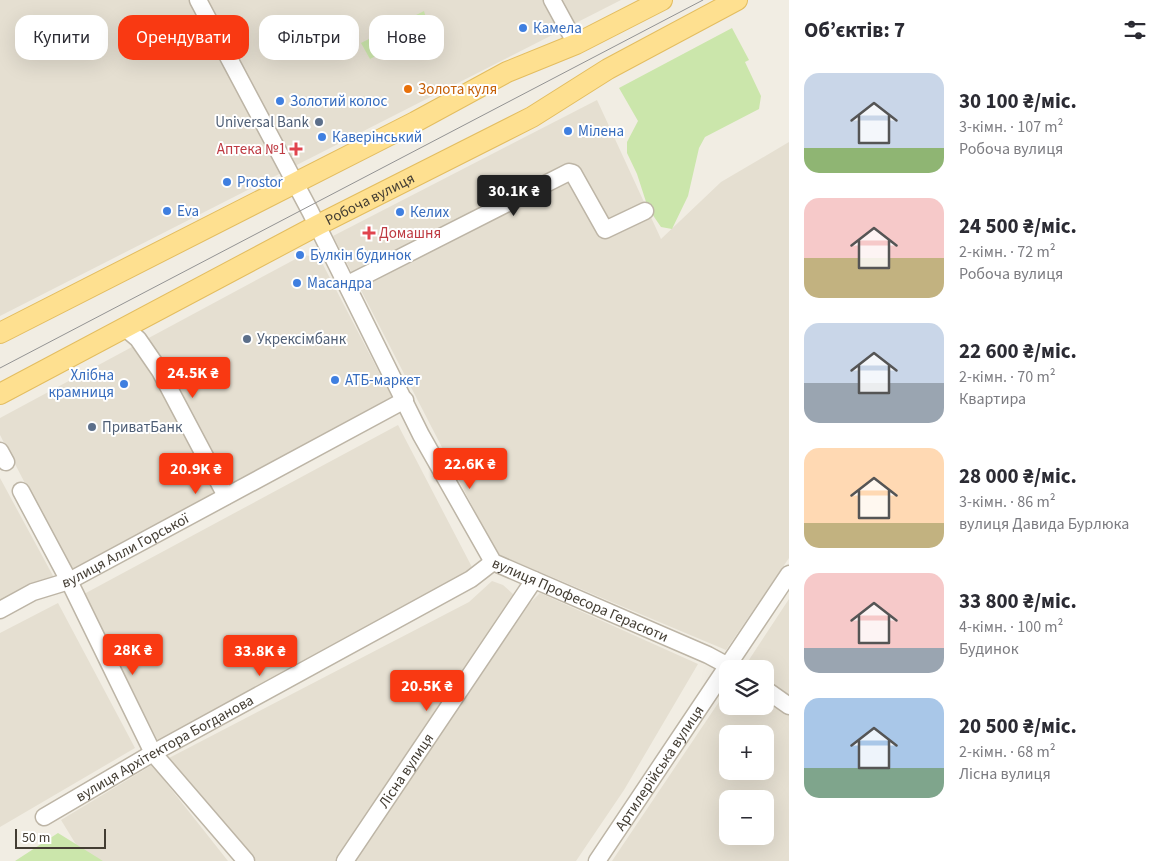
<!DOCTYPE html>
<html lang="uk">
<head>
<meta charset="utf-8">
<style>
  :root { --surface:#fff; --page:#f2f2f3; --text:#2b2b33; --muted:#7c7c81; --accent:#f93912 }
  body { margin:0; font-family:"Source Sans 3",sans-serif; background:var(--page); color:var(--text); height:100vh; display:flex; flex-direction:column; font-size:19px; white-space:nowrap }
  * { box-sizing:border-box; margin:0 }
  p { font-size:16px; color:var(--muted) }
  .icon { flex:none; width:28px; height:28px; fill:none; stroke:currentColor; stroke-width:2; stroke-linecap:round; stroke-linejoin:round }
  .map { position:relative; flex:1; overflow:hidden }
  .side { display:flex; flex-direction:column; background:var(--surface); width:375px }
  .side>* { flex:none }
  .hud { position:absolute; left:15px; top:15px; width:475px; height:45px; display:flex; gap:10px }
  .buttons { position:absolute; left:719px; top:660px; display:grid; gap:10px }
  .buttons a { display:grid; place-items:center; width:55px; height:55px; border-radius:10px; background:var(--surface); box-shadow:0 5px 20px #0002; font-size:25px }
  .scale { position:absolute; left:15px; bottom:12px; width:91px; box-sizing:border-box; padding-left:5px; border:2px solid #433d33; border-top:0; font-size:14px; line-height:18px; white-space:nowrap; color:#433d33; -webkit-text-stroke:4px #fff; paint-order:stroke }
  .price { position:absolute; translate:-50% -42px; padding:0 11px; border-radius:5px; background:var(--accent); color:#fff; font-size:16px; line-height:32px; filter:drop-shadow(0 1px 2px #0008) }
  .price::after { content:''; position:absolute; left:50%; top:30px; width:15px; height:11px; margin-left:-8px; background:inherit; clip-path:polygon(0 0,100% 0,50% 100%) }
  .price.current { background:#222; color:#fff }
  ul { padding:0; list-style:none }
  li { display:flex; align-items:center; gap:15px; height:125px; padding:0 15px }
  li span { display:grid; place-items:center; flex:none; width:140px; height:100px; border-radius:15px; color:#555 }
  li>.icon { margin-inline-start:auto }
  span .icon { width:60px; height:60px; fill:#fffc; stroke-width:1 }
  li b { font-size:21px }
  h2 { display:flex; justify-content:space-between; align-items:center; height:60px; padding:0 15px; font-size:21px }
  .tag { padding:0 18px; border-radius:15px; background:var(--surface); box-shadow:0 5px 20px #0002; font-size:18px; line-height:45px }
  .tag.current { background:var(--accent); color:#fff }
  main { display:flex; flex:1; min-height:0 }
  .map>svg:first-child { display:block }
  .residential { fill:#e5dfd1; fill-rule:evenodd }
  .green { fill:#cbe6ab }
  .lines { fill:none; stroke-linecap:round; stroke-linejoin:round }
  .minor-casing { stroke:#bdb5a6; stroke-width:19 }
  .major-casing { stroke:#e3bd60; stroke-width:22 }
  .minor { stroke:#fff; stroke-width:16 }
  .major { stroke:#fee090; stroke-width:20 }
  .tram { stroke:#939393; stroke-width:1 }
  .shop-dot { fill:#3f7fe0; stroke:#fff; stroke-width:2 }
  .food-dot { fill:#e8710a; stroke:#fff; stroke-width:2 }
  .service-dot { fill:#5c6f8a; stroke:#fff; stroke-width:2 }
  .health-dot { fill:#e0444e; stroke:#fff; stroke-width:2 }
  .labels { text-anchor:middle; stroke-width:4; stroke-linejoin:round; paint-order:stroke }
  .shop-label { font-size:15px; fill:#366cbe; stroke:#fff; text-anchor:start }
  .food-label { font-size:15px; fill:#c56008; stroke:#fff; text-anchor:start }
  .service-label { font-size:15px; fill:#4e5e75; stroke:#fff; text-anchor:start }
  .health-label { font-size:15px; fill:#be3a42; stroke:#fff; text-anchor:end }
  .street-label { font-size:15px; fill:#433d33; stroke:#fff }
</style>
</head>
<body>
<main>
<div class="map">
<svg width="789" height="861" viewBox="0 0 789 861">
  <rect width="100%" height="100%" fill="#f1ede3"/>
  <path class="residential" d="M0,0H621L0,316Z
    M597,100L661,239L721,182L789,142V558L726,650L497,554L333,236Z
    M303,255L319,257L394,401L73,576L0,435V418Z
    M398,425L474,571L158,741L84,594Z
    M0,478L58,585L0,610Z
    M492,581L503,585L514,595L512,601L336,861H256L169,758L469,602Z
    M540,593L698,664L624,790L576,861H355L530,603Z
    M789,599V702L765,686V669H743Z
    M58,603L135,748L0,827V633Z
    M727,690L728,706H765V699L789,715V861H612ZM728,734H765V771H728ZM728,799H765V836H728Z
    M152,765L228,861H102L80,851L61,820Z"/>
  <path class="green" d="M424,11L429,29L370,59L361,43Z
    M732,28L749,60L745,62L761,96L759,109L705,137L699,148L688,196L672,229L661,227L648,208L637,174L627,153V142L638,121L619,88Z
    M58,833L103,861H15Z"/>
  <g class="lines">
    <g class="minor-casing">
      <g id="minor">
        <path id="s1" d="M198,0L310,211L421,435L493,562L708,655L734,669"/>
        <path d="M552,0L576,44"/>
        <path d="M348,284L569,172L573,173L605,230L645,211"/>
        <path d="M125,328L138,339L160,371L226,496"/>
        <path d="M0,451L6,462"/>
        <path d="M21,491L69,581L153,753L246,861"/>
        <path id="s2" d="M0,610L33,592L69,581L405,400"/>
        <path d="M765,689L789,706"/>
        <path id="s3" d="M44,817L153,753L471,579L493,562"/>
        <path id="s4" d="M345,861L534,580"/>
        <path id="s5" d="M597,861L789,574"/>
      </g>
    </g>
    <g class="major-casing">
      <g id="major">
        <path d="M0,333L415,122L507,72L576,44L662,0"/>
        <path id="s6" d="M0,394L318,225L532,117L608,69L737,0"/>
      </g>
    </g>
    <use href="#minor" class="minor"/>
    <use href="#major" class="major"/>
    <path class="tram" d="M0,368L703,0"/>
  </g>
  <g class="shop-dot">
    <circle cx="523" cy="28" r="5"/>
    <circle cx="280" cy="101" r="5"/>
    <circle cx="568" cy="131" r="5"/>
    <circle cx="322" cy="137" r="5"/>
    <circle cx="227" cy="182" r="5"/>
    <circle cx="167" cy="211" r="5"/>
    <circle cx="400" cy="212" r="5"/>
    <circle cx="300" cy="255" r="5"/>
    <circle cx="297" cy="283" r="5"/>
    <circle cx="335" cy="380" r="5"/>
    <circle cx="124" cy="384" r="5"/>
  </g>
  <circle class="food-dot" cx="408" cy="89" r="5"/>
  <g class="service-dot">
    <circle cx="319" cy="122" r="5"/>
    <circle cx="247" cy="339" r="5"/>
    <circle cx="92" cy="427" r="5"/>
  </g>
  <g class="health-dot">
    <path d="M293.5 141.5h5v5h5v5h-5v5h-5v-5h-5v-5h5z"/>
    <path d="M366.5 225.5h5v5h5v5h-5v5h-5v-5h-5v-5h5z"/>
  </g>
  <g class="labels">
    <g class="shop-label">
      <text x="533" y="33">Камела</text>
      <text x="290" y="106">Золотий колос</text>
      <text x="578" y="136">Мілена</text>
      <text x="332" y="142">Каверінський</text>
      <text x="237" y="187">Prostor</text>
      <text x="177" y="216">Eva</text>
      <text x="410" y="217">Келих</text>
      <text x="310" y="260">Булкін будинок</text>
      <text x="307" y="288">Масандра</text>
      <text x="114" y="380" text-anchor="end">Хлібна<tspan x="114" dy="17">крамниця</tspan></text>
      <text x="345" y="385">АТБ-маркет</text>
    </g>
    <g class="food-label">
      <text x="418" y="94">Золота куля</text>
    </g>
    <g class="service-label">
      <text x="309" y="127" text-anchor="end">Universal Bank</text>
      <text x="257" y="344">Укрексімбанк</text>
      <text x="102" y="432">ПриватБанк</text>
    </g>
    <g class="health-label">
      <text x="286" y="154">Аптека №1</text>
      <text x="379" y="238" text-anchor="start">Домашня</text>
    </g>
    <g class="street-label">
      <text dy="5" stroke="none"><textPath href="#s6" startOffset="418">Робоча вулиця</textPath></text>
      <text dy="5" stroke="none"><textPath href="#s2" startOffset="139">вулиця Алли Горської</textPath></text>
      <text dy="5" stroke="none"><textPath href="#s1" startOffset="730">вулиця Професора Герасюти</textPath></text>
      <text dy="5" stroke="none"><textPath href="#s3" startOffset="139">вулиця Архітектора Богданова</textPath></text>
      <text dy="5" stroke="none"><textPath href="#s5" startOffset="112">Артилерійська вулиця</textPath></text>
      <text dy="5" stroke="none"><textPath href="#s4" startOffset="109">Лісна вулиця</textPath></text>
    </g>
  </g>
</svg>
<div class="buttons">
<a><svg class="icon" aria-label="layers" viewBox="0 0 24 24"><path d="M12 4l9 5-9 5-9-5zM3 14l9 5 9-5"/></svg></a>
<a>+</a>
<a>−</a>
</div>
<div class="scale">50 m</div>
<b class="price current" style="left:514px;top:217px">30.1K ₴</b>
<b class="price" style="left:193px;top:399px">24.5K ₴</b>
<b class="price" style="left:470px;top:490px">22.6K ₴</b>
<b class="price" style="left:196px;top:495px">20.9K ₴</b>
<b class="price" style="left:133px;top:676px">28K ₴</b>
<b class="price" style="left:260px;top:677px">33.8K ₴</b>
<b class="price" style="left:427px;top:712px">20.5K ₴</b>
<div class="hud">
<a class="tag">Купити</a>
<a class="tag current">Орендувати</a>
<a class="tag">Фільтри</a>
<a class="tag">Нове</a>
</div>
</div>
<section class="side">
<h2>Об’єктів: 7<svg class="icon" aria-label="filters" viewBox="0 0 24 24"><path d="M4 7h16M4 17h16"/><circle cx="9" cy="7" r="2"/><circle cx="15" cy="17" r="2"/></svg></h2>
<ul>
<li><span style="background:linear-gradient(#c9d6e8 75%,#8fb573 0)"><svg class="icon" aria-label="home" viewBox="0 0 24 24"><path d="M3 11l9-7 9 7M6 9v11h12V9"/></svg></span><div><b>30 100 ₴/міс.</b><p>3-кімн. · 107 m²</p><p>Робоча вулиця</p></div></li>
<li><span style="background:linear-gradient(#f6c9c9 60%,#c2b280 0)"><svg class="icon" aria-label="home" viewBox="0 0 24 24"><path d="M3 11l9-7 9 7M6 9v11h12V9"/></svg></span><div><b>24 500 ₴/міс.</b><p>2-кімн. · 72 m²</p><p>Робоча вулиця</p></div></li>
<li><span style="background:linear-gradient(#c9d6e8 60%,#9aa5b1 0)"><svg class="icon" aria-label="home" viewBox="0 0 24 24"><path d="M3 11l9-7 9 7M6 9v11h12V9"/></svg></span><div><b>22 600 ₴/міс.</b><p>2-кімн. · 70 m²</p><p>Квартира</p></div></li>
<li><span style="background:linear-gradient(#ffd9b3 75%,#c2b280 0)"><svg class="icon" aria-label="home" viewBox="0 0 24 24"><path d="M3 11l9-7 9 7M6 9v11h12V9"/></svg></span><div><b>28 000 ₴/міс.</b><p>3-кімн. · 86 m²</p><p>вулиця Давида Бурлюка</p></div></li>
<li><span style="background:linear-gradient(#f6c9c9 75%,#9aa5b1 0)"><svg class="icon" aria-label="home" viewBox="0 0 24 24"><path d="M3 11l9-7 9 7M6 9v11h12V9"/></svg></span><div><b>33 800 ₴/міс.</b><p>4-кімн. · 100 m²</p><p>Будинок</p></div></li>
<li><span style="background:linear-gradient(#a9c7e8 70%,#7fa58c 0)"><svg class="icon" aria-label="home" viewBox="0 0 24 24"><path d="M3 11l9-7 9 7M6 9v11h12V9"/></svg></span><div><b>20 500 ₴/міс.</b><p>2-кімн. · 68 m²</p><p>Лісна вулиця</p></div></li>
</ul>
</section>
</main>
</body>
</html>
